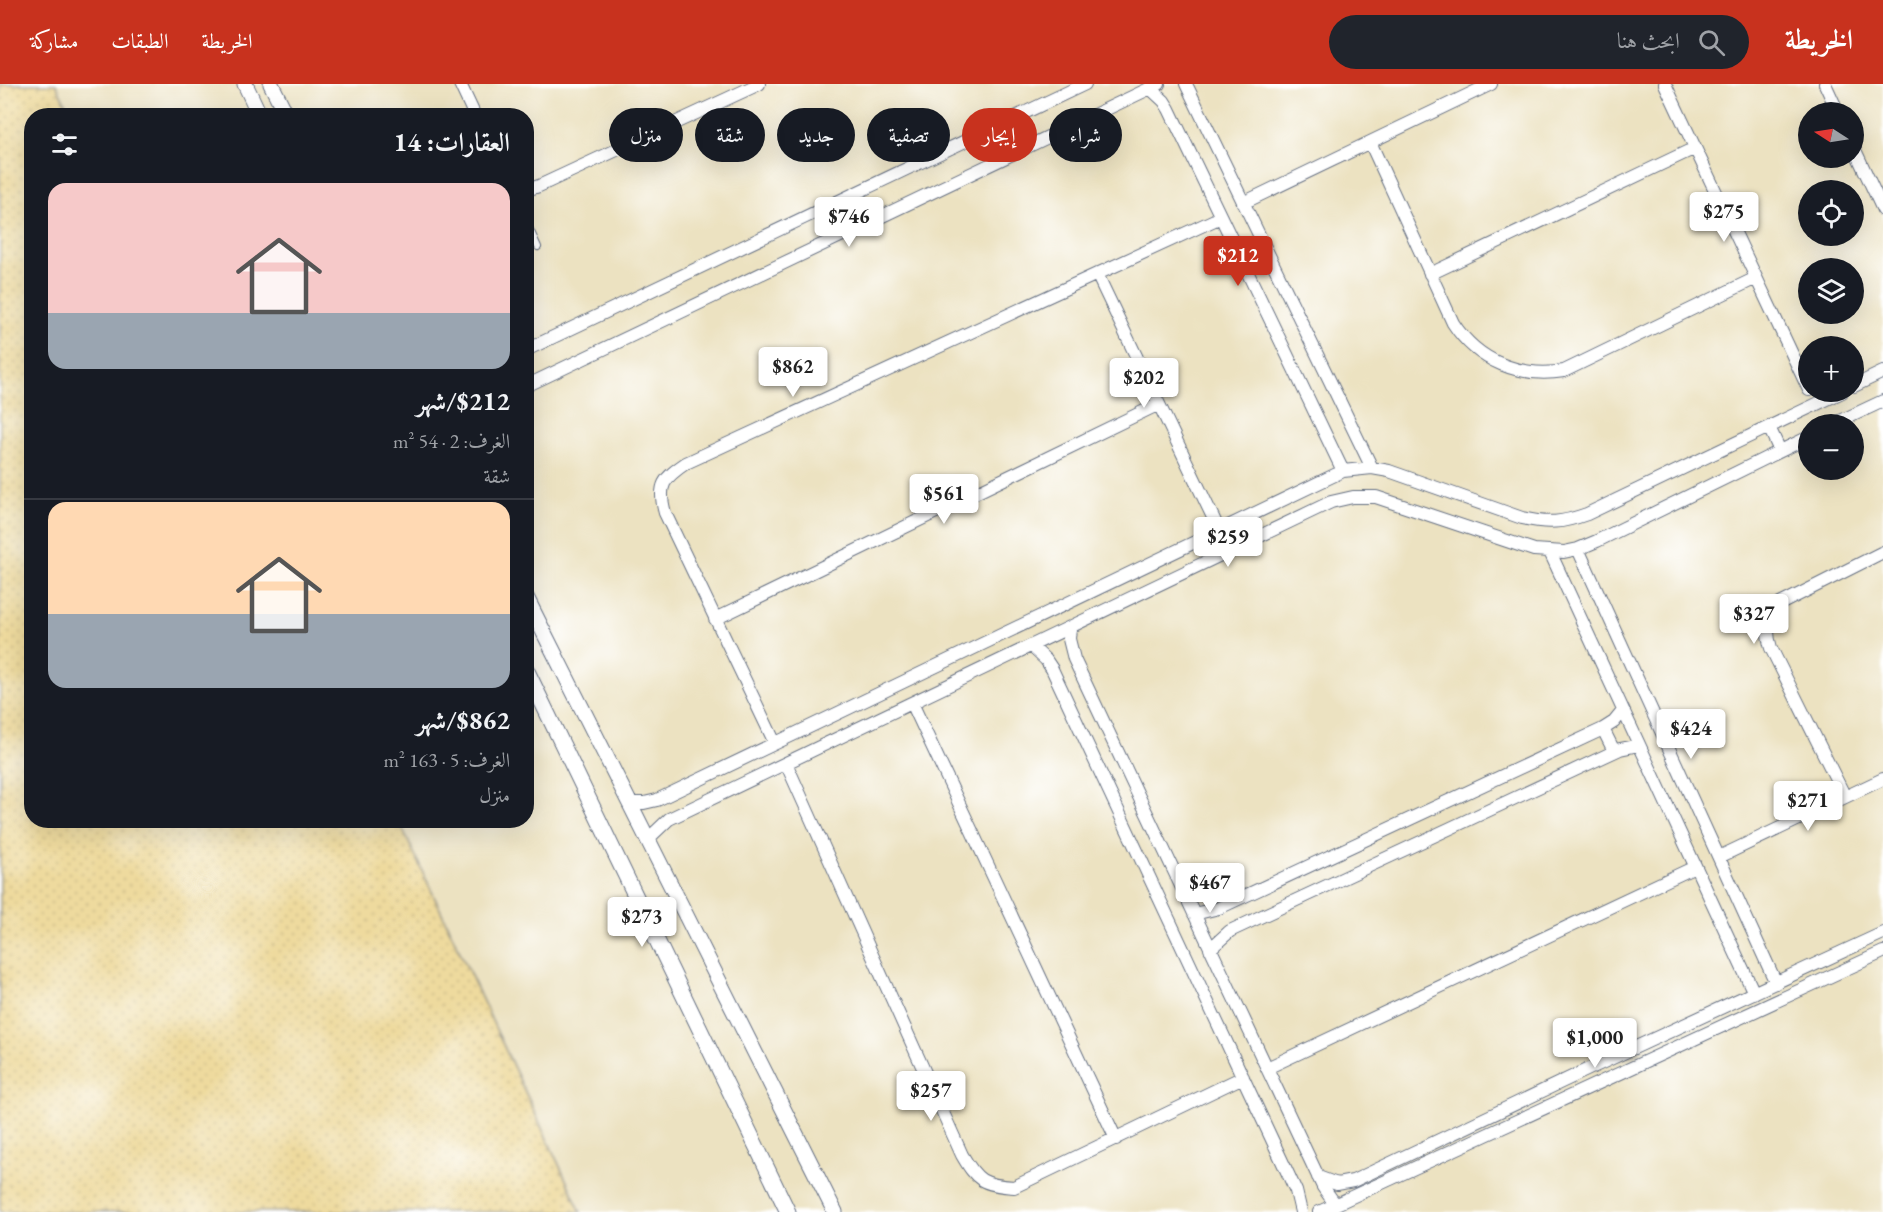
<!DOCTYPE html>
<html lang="ar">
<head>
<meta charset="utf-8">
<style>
  :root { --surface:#171b24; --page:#20242c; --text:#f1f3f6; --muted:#9ea1a6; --line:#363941; --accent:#c8321e }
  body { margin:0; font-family:"EB Garamond",Amiri,serif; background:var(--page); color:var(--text); direction:rtl; height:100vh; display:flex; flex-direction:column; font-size:22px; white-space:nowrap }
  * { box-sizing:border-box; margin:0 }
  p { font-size:20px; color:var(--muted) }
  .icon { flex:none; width:33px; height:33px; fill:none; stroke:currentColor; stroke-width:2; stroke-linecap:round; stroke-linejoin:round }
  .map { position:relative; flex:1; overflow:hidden; direction:ltr }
  .side { position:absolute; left:24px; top:24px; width:510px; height:720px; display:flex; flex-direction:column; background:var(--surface); border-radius:24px; box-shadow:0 6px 24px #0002; direction:rtl }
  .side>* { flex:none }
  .guide { position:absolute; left:552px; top:24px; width:570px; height:54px; direction:rtl; display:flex; gap:12px }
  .needle { width:39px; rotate:282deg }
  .controls { position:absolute; left:1798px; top:18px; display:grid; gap:12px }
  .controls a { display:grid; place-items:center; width:66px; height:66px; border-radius:50%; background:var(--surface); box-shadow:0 6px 24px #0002; font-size:30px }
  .price { position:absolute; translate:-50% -51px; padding:0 14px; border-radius:6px; background:#fff; color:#222; font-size:20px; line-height:39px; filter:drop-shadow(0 2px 3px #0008) }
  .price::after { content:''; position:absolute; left:50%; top:36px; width:18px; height:14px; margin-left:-9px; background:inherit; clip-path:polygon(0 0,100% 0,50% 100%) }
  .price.active { background:var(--accent); color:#fff }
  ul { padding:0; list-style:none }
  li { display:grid; align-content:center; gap:12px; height:318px; padding:0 24px }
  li+li { border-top:2px solid var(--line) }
  li span { display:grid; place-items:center; height:186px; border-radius:18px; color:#555 }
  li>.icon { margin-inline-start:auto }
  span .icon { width:108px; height:108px; fill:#fffc; stroke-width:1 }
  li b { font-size:26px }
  h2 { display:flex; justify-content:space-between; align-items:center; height:72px; padding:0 24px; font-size:26px }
  .tag { padding:0 21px; border-radius:27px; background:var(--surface); box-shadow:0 6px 24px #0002; font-size:21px; line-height:54px }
  .tag.active { background:var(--accent); color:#fff }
  header { display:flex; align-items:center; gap:36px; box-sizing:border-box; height:84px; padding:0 30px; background:var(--accent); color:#fff }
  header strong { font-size:28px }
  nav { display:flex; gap:33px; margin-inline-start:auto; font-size:21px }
  .search { width:420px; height:54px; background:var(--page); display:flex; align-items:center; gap:15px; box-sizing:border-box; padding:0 21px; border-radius:33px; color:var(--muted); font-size:22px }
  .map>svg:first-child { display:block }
  .sand { fill:url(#sand-dots); stroke:#84847e; stroke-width:1.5 }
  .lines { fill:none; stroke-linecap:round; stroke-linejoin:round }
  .service-casing { stroke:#646e81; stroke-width:8 }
  .minor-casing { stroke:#646e81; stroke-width:14 }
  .tertiary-casing { stroke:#646e81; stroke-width:17 }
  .service { stroke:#fff; stroke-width:6 }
  .minor { stroke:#fff; stroke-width:12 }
  .tertiary { stroke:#fff; stroke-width:15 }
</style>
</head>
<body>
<header>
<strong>الخريطة</strong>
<div class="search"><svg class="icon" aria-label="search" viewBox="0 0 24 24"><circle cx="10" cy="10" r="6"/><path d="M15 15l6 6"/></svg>ابحث هنا</div>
<nav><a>الخريطة</a><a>الطبقات</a><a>مشاركة</a></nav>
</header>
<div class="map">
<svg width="1883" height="1128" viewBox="0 0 1883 1128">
  <defs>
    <pattern id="sand-dots" width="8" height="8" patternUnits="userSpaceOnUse" patternTransform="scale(1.5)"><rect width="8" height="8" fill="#eeda9e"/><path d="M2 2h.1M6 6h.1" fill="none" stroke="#ccbb8a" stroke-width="1.8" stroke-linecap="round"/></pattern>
  </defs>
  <rect width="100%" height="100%" fill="#fff"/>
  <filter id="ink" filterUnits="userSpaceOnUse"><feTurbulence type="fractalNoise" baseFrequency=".0167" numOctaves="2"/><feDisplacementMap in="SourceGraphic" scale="12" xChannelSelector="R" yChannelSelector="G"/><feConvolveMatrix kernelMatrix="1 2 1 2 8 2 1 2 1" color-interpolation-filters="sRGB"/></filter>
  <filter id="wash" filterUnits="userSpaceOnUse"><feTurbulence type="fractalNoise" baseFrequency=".008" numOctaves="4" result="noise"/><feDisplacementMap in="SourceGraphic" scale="24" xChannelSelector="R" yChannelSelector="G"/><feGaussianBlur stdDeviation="1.35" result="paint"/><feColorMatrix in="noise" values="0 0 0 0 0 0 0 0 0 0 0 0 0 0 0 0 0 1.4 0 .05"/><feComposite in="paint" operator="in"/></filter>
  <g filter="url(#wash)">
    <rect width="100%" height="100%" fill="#ece2c1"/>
    <path class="sand" d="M0,0H56L71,31L32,32V736L399,737L581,1128H0Z"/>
  </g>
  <g filter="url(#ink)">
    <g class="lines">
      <g class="service-casing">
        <path id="service" d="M526,137L538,163"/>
      </g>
      <g class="minor-casing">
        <path id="minor" d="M460,0L475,32
          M1186,0L1372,384
          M1665,0L1809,306
          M1825,0L1838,28
          M1150,4L1164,17L1169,25L1343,387
          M1370,58L1453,239C1478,278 1520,294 1564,287L1756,194
          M1854,64L1883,126
          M526,106L539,102L759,0
          M1243,119L1491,0
          M1097,190L1219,446
          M1430,190L1695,64
          M526,266L1085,0
          M526,302L1159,0
          M1854,302L1883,288
          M1834,340L1883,317
          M1769,343L1780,367
          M1578,465L1776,899
          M1550,468L1754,909
          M715,535L1159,320
          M1070,544L1069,555L1074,575L1323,1103L1335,1120
          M1031,562L1046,576L1052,585L1296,1107L1301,1128
          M912,619L1116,1055
          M1603,645L1614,667
          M775,659L665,429C657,401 664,394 686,379L1221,133
          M786,679L962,1071C977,1097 983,1101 1014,1103L1243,993
          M1845,713L1771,564C1765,546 1768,534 1780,520L1883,468
          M631,719H644L657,716L1343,387L1372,384L1389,387L1522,434C1548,440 1562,439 1587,430L1842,308
          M649,754L669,735L1331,418L1353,413H1376L1534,466L1564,468L1578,465L1597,457L1809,353
          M1719,773L1883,695
          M1194,830L1219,824L1603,645L1614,638L1623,627
          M1210,865L1230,847L1620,665L1639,661
          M1267,984L1695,783
          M1318,1093L1337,1100L1353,1097L1595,982L1883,849
          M1319,1128L1883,868"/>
      </g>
      <g class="tertiary-casing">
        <path id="tertiary" d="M245,0L260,32
          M271,0L287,32
          M526,513L835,1128
          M526,585L788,1128"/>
      </g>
      <use href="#service" class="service"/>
      <use href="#minor" class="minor"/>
      <use href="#tertiary" class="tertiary"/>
    </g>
  </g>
</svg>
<div class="controls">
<a><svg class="needle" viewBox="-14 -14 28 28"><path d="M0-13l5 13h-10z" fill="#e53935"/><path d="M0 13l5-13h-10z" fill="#9ea1a6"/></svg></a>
<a><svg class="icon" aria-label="locate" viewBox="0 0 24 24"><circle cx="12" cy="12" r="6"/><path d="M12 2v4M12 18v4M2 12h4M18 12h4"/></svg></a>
<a><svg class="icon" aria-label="layers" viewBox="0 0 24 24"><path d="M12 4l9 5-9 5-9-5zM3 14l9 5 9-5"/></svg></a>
<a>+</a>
<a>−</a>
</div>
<b class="price" style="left:1724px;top:159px">$275</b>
<b class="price" style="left:849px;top:164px">$746</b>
<b class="price active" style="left:1238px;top:203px">$212</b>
<b class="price" style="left:793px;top:314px">$862</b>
<b class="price" style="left:1144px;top:325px">$202</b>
<b class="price" style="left:944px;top:441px">$561</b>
<b class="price" style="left:1228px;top:484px">$259</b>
<b class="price" style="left:1754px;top:561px">$327</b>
<b class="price" style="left:1691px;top:676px">$424</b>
<b class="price" style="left:1808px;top:748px">$271</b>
<b class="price" style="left:1210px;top:830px">$467</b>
<b class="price" style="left:642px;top:864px">$273</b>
<b class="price" style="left:1595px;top:985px">$1,000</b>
<b class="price" style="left:931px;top:1038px">$257</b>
<div class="guide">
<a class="tag">شراء</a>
<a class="tag active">إيجار</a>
<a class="tag">تصفية</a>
<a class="tag">جديد</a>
<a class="tag">شقة</a>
<a class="tag">منزل</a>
</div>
<section class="side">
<h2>العقارات: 14<svg class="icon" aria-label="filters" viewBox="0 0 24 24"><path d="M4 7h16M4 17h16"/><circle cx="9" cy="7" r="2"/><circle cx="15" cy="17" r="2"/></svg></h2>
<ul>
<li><span style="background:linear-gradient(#f6c9c9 70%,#9aa5b1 0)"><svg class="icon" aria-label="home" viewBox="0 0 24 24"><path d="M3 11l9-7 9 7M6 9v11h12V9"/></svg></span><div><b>$212/شهر</b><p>الغرف: 2 · 54 m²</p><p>شقة</p></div></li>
<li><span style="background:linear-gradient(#ffd9b3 60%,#9aa5b1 0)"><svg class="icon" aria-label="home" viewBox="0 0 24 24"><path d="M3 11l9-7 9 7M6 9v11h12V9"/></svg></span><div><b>$862/شهر</b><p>الغرف: 5 · 163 m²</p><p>منزل</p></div></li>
</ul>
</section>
</div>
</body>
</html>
